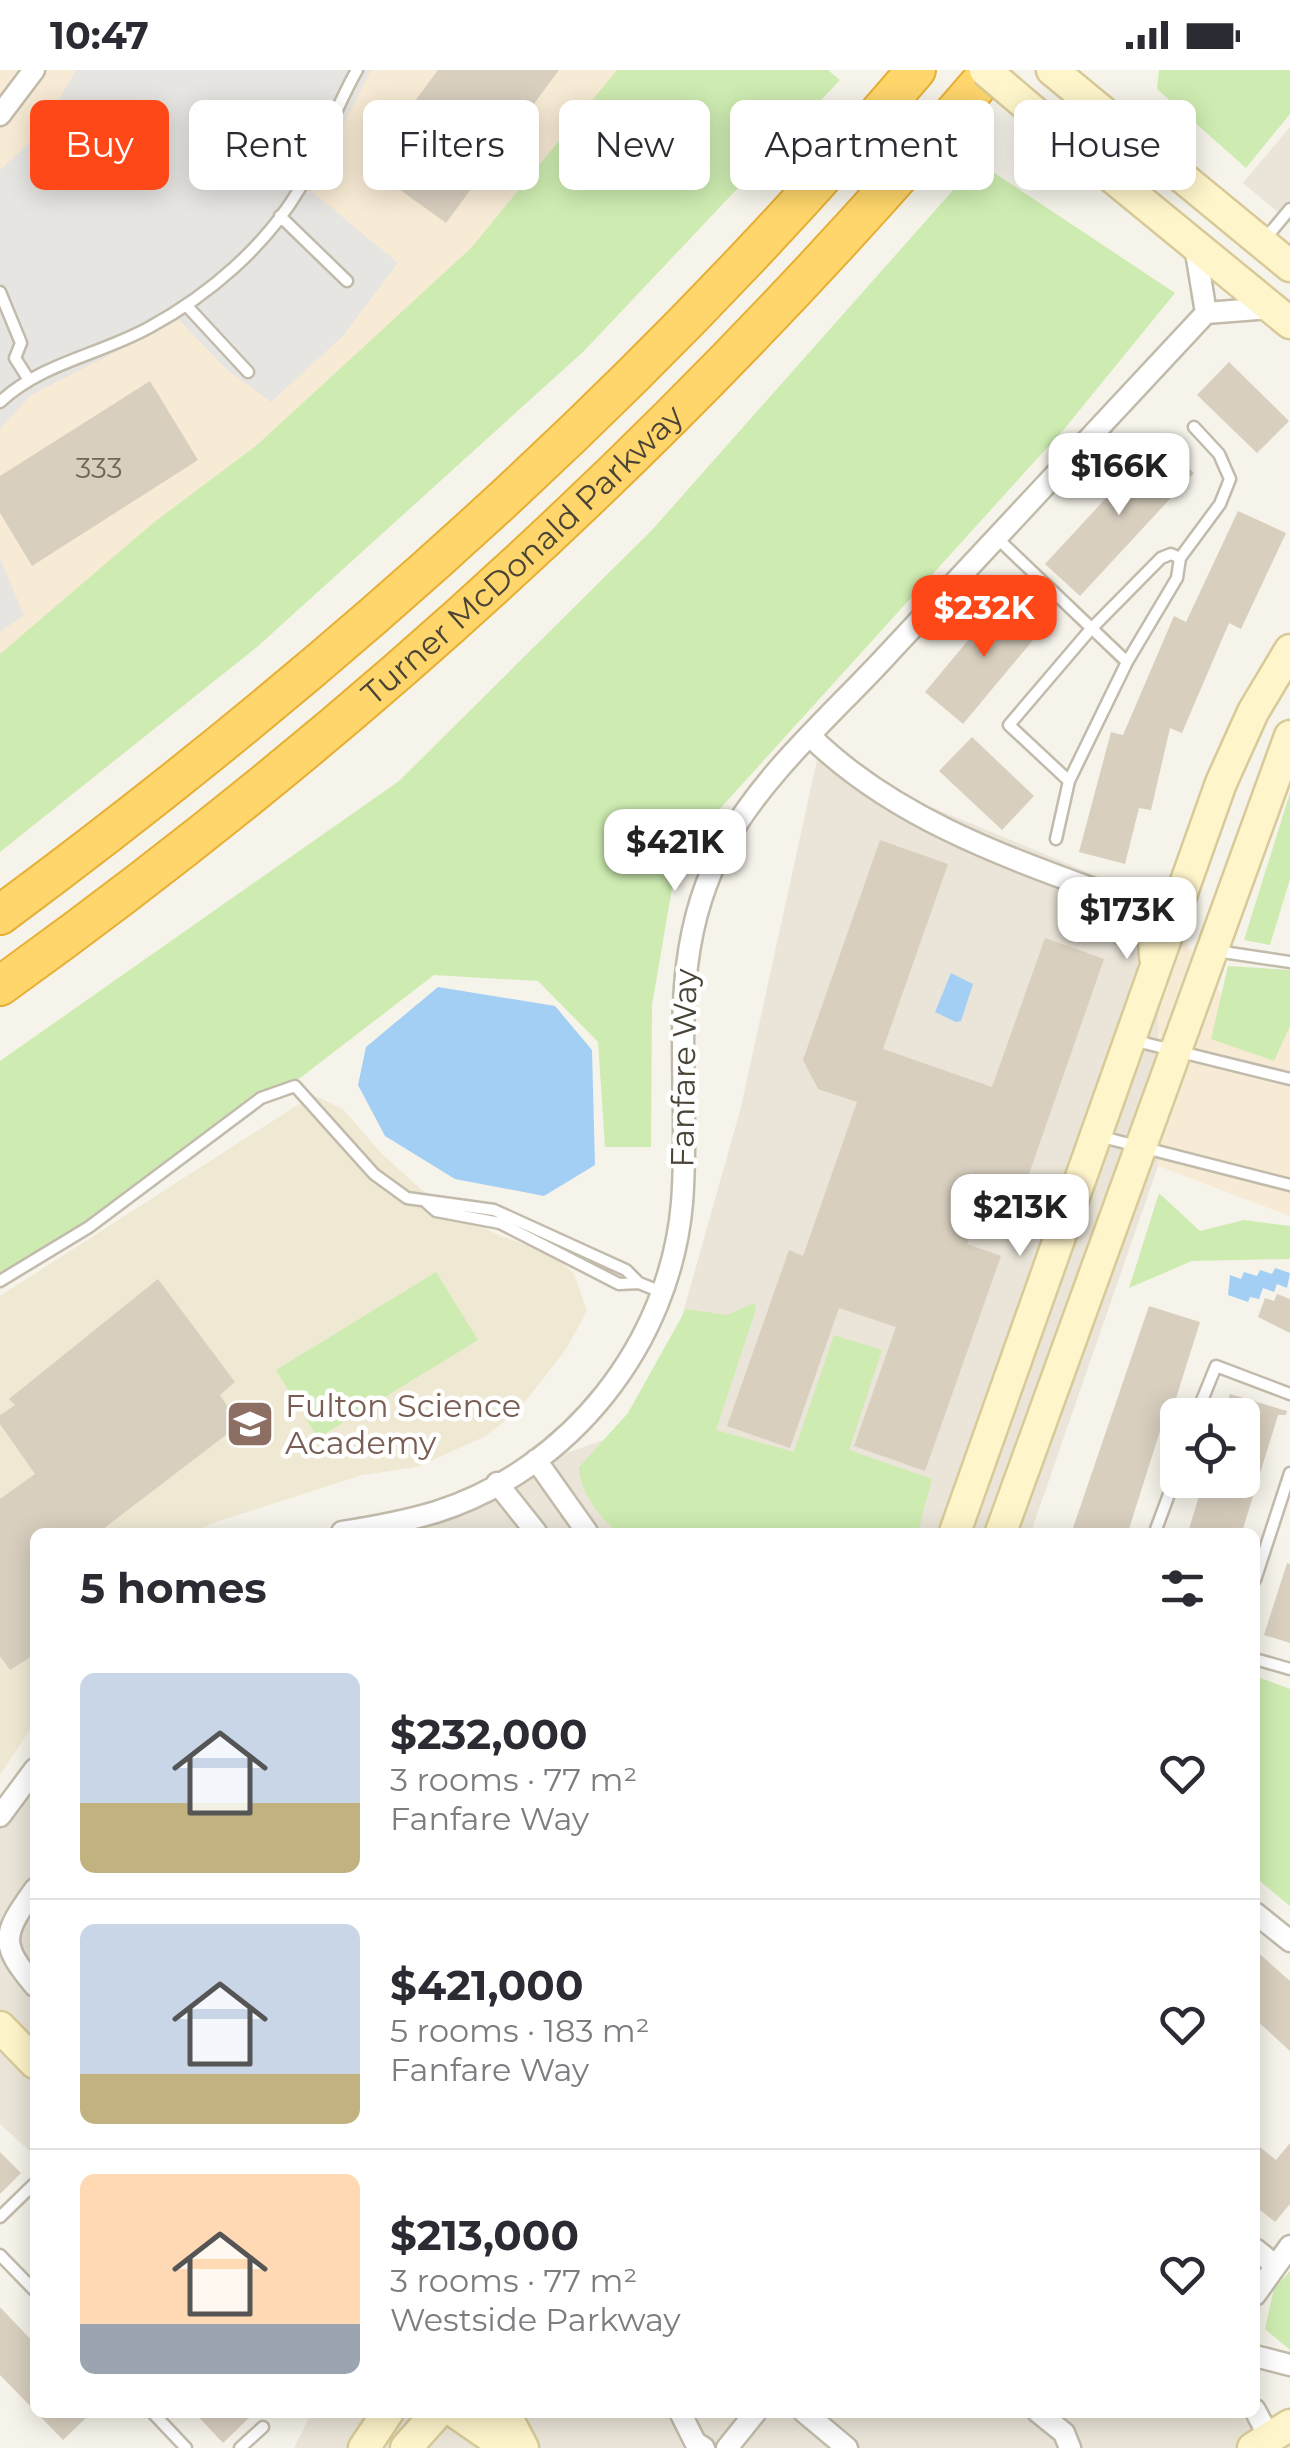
<!DOCTYPE html>
<html lang="en">
<head>
<meta charset="utf-8">
<style>
  :root { --surface:#fff; --page:#f2f2f3; --text:#2b2b33; --muted:#7c7c81; --line:#e1e1e2; --accent:#ff4818 }
  body { margin:0; font-family:Montserrat,sans-serif; background:var(--page); color:var(--text); height:100vh; display:flex; flex-direction:column; font-size:38px; white-space:nowrap }
  * { box-sizing:border-box; margin:0 }
  p { font-size:32px; color:var(--muted) }
  .icon { flex:none; width:55px; height:55px; fill:none; stroke:currentColor; stroke-width:2; stroke-linecap:round; stroke-linejoin:round }
  .map { position:relative; flex:1; overflow:hidden }
  .side { position:absolute; left:30px; top:1458px; width:1230px; height:890px; display:flex; flex-direction:column; background:var(--surface); border-radius:15px; box-shadow:0 5px 25px #0003 }
  .side>* { flex:none }
  .hud { position:absolute; left:30px; top:30px; width:1230px; height:90px; display:flex; gap:20px }
  .buttons { position:absolute; left:1160px; top:1328px; display:grid; gap:20px }
  .buttons a { display:grid; place-items:center; width:100px; height:100px; border-radius:15px; background:var(--surface); box-shadow:0 5px 25px #0003; font-size:50px }
  .price { position:absolute; translate:-50% -85px; padding:0 22px; border-radius:20px; background:#fff; color:#222; font-size:32px; line-height:65px; filter:drop-shadow(0 2px 5px #0008) }
  .price::after { content:''; position:absolute; left:50%; top:60px; width:30px; height:22px; margin-left:-15px; background:inherit; clip-path:polygon(0 0,100% 0,50% 100%) }
  .price.selected { background:var(--accent); color:#fff }
  ul { padding:0; list-style:none }
  li { display:flex; align-items:center; gap:30px; height:250px; padding:0 50px }
  li+li { border-top:2px solid var(--line) }
  li span { display:grid; place-items:center; flex:none; width:280px; height:200px; border-radius:15px; color:#555 }
  li>.icon { margin-inline-start:auto }
  span .icon { width:120px; height:120px; fill:#fffc; stroke-width:1 }
  li b { font-size:42px }
  h2 { display:flex; justify-content:space-between; align-items:center; height:120px; padding:0 50px; font-size:42px }
  .tag { padding:0 35px; border-radius:15px; background:var(--surface); box-shadow:0 5px 25px #0003; font-size:35px; line-height:90px }
  .tag.selected { background:var(--accent); color:#fff }
  .status { display:flex; justify-content:space-between; align-items:center; height:70px; padding:0 50px; background:var(--surface); direction:ltr }
  .status svg { height:28px; fill:currentColor }
  .map>svg:first-child { display:block }
  .residential { fill:#eae5d8 }
  .commercial { fill:#f8ebd5 }
  .education { fill:#efe9d3 }
  .green { fill:#ceecb1 }
  .parking { fill:#e7e5e1 }
  .water { fill:#a4cff5 }
  .building { fill:#d8cfbf }
  .lines { fill:none; stroke-linecap:round; stroke-linejoin:round }
  .lane-casing { stroke:#c2bbac; stroke-width:15 }
  .street-casing { stroke:#c2bbac; stroke-width:25 }
  .secondary-casing { stroke:#d8ca98; stroke-width:35 }
  .highway-casing { stroke:#e6af33; stroke-width:42 }
  .lane { stroke:#fff; stroke-width:10 }
  .street { stroke:#fff; stroke-width:20 }
  .secondary { stroke:#fff5cb; stroke-width:30 }
  .highway { stroke:#ffd66c; stroke-width:38 }
  .secondary-bridge-casing { stroke:#d8ca98; stroke-width:35; stroke-linecap:butt }
  .secondary-bridge { stroke:#fff5cb; stroke-width:30 }
  .labels { text-anchor:middle; stroke-width:9; stroke-linejoin:round; paint-order:stroke }
  .number-label { font-size:28px; fill:#6e6759 }
  .street-label { font-size:32px; fill:#4a4437; stroke:#fff }
  .education-label { font-size:32px; fill:#785e54; stroke:#fff; text-anchor:start }
</style>
</head>
<body>
<div class="status"><b>10:47</b><svg viewBox="0 0 49 12"><path d="M0 12V9h3v3zM5 12V6h3v6zM10 12V3h3v9zM15 12V0h3v12zM26 1h20v11H26zM47 4h2v5h-2z"/></svg></div>
<div class="map">
<svg width="1290" height="2378" viewBox="0 0 1290 2378">
  <rect width="100%" height="100%" fill="#f6f3ea"/>
  <path class="residential" d="M1290,57V152L1243,113Z
    M817,690L1158,831V1096L1031,1462H342L652,1353L741,1037Z
    M35,1706V2086L0,2054V1749Z
    M312,2342H1255L1290,2367V2378H294Z"/>
  <path class="commercial" d="M0,0H743L0,701Z
    M1158,831L1234,944L1290,959V1146L1158,1096Z"/>
  <path class="education" d="M313,1025L343,1039L382,1084L422,1120L455,1142L498,1165L553,1184L574,1204L587,1241L566,1279L518,1341L484,1367L417,1397L362,1405L210,1454L197,1462H35V1652L0,1705V1226Z"/>
  <path class="green" d="M617,0H828L840,10L584,281L257,577L0,782V584L153,453L257,375L471,178Z
    M1159,0H1290V44L1246,98L1157,19Z
    M978,92L1175,223L1065,358L707,753L675,801L652,935L651,1077H605L598,972L538,911L434,905L291,1015L0,1207V991L399,711L652,460Z
    M1290,723V809L1270,875L1244,870Z
    M1228,896L1290,900V956L1274,991L1211,969Z
    M1159,1123L1200,1161L1244,1150L1290,1156V1189L1192,1191L1129,1218Z
    M436,1202L478,1270L318,1368L276,1300Z
    M754,1233L756,1239L716,1360L794,1382L834,1265L882,1280L849,1380L932,1409L918,1462H617C598,1446 580,1421 579,1397L628,1343L686,1239L727,1245Z
    M1255,1606L1290,1619V1836L1255,1807Z
    M1290,2201V2280L1265,2259L1274,2218Z"/>
  <path class="parking" d="M76,0H371L310,120L398,193L343,266L271,332L227,300L179,250L31,325L0,359V100L39,64Z
    M0,488L24,545L0,562Z"/>
  <path class="water" d="M951,903L973,914L961,951L956,952L935,942Z
    M438,917L555,936L592,980L595,1095L544,1126L455,1109L385,1066L358,1015L366,977Z
    M1275,1198L1290,1203L1287,1218L1277,1214L1274,1222L1263,1218L1259,1229L1250,1227L1248,1232L1228,1225L1230,1205L1241,1209L1244,1202L1257,1206L1260,1200L1272,1204Z"/>
  <path class="building" d="M438,0H559L446,153L367,96Z
    M1229,292L1289,351L1257,383L1197,325Z
    M150,311L198,390L32,496L0,443V406Z
    M1159,371L1194,403L1080,526L1045,494Z
    M1238,441L1286,463L1241,559L1229,553L1182,663L1170,658L1151,740L1139,738L1125,794L1079,782L1111,662L1123,665L1174,546L1186,552Z
    M1005,526L1043,558L963,654L925,622Z
    M972,667L1034,726L1002,760L939,701Z
    M880,770L948,794L883,979L992,1017L1045,868L1104,889L1021,1127L988,1115L967,1174L1001,1186L925,1401L854,1376L896,1257L839,1238L790,1378L727,1356L789,1180L803,1186L857,1032L818,1019L803,990Z
    M158,1209L235,1312L220,1325L239,1355L99,1462H35V1584L10,1600L0,1586V1429L35,1404L0,1354V1345L15,1335L9,1329Z
    M1277,1224L1290,1229V1263L1258,1247L1265,1228L1274,1231Z
    M1149,1236L1200,1252L1166,1360L1161,1358L1128,1462L1073,1458Z
    M1230,1324L1287,1341L1286,1345H1278L1242,1462H1188L1204,1410H1242V1345H1223Z
    M1287,1493L1290,1494V1573L1264,1565Z
    M1255,1880L1290,1911V1981L1255,1949Z
    M1255,2073L1276,2090L1290,2073V2134L1275,2152L1255,2136Z
    M0,2082L21,2103L0,2124Z
    M0,2237L35,2274V2341L0,2305Z
    M36,2342H92L63,2370Z
    M194,2342H255L223,2373Z"/>
  <g class="lines">
    <g class="lane-casing">
      <path id="lane" d="M280,146L347,211
        M1265,169L1290,139
        M0,222L21,273L15,288L29,310
        M186,235L248,302
        M0,332C43,292 100,285 150,257C209,225 266,176 300,118C322,80 335,38 357,0
        M997,468L1127,592
        M1069,711L1127,592L1177,508L1180,488L1220,434L1230,409L1219,384L1194,357
        M1056,769L1069,711L1009,655L1090,560L1161,488L1171,484L1180,488
        M1216,881L1290,892
        M1136,971L1290,1009
        M1102,1067L1290,1115
        M427,1133L436,1141L500,1153L619,1214L639,1213
        M0,1211L89,1157L261,1028L295,1016L374,1104L407,1128L494,1140L626,1200L639,1213L664,1223
        M1196,1345L1216,1296L1290,1324
        M1155,1462L1178,1400
        M1255,1510L1290,1403
        M1255,1589L1290,1599
        M0,2147L35,2113
        M0,2185L35,2221
        M152,2342L186,2378
        M240,2378L263,2357"/>
    </g>
    <g class="street-casing">
      <path id="street" d="M0,45L34,0
        M1195,176L1206,243
        M811,667C901,755 1024,793 1139,836
        M536,1390L587,1462
        M497,1413L536,1462
        M342,1462C374,1457 406,1451 436,1442C571,1399 670,1273 682,1133C692,1008 661,887 726,772C766,701 834,643 888,584C994,470 1100,356 1206,243L1270,238
        M0,1746L35,1699
        M35,1819C1,1866 0,1874 35,1916
        M1255,1843L1290,1871
        M1255,2179L1275,2195
        M1255,2225L1290,2176
        M1255,2286L1290,2295
        M1255,2340L1269,2367
        M680,2342L695,2372L704,2378
        M804,2342L847,2378
        M1038,2342L1064,2363L1070,2378
        M727,2378L756,2342"/>
    </g>
    <g class="secondary-casing">
      <path id="secondary" d="M1052,0L1290,196
        M1079,80L1290,253
        M1139,836L1153,853L1155,887
        M955,1462L1221,713L1253,642L1290,580
        M1001,1462L1290,666
        M0,1957L35,1993
        M455,2342L507,2378
        M504,2342L523,2378
        M364,2378L388,2342
        M406,2378L438,2342
        M1253,2378L1290,2355"/>
    </g>
    <g class="highway-casing">
      <g id="highway">
        <path d="M0,845C335,597 646,318 916,0"/>
        <path id="s1" d="M0,916C368,652 698,345 991,0"/>
      </g>
    </g>
    <use href="#lane" class="lane"/>
    <use href="#street" class="street"/>
    <use href="#secondary" class="secondary"/>
    <use href="#highway" class="highway"/>
    <g class="secondary-bridge-casing">
      <path id="secondary-bridge" d="M985,0L1079,80"/>
    </g>
    <use href="#secondary-bridge" class="secondary-bridge"/>
  </g>
  <defs>
    <g id="school-square" transform="scale(2.5)"><rect x="-9" y="-9" width="18" height="18" rx="4" fill="#8d6e63" stroke="#fff"/><path d="M0-5L7-2L0 1L-7-2ZM-4 1L0 2.5L4 1V4Q0 6-4 4Z" fill="#fff"/></g>
  </defs>
  <g fill-rule="evenodd">
    <use href="#school-square" x="250" y="1354"/>
  </g>
  <g class="labels">
    <g class="number-label">
      <text x="99" y="408">333</text>
    </g>
    <g class="street-label">
      <text dy="11" stroke="none"><textPath href="#s1" startOffset="678">Turner McDonald Parkway</textPath></text>
      <text transform="translate(684 998) rotate(-89)" y="11">Fanfare Way</text>
    </g>
    <g class="education-label">
      <text x="285" y="1347">Fulton Science<tspan x="285" dy="37">Academy</tspan></text>
    </g>
  </g>
</svg>
<div class="buttons">
<a><svg class="icon" aria-label="locate" viewBox="0 0 24 24"><circle cx="12" cy="12" r="6"/><path d="M12 2v4M12 18v4M2 12h4M18 12h4"/></svg></a>
</div>
<b class="price" style="left:1119px;top:448px">$166K</b>
<b class="price selected" style="left:984px;top:590px">$232K</b>
<b class="price" style="left:675px;top:824px">$421K</b>
<b class="price" style="left:1127px;top:892px">$173K</b>
<b class="price" style="left:1020px;top:1189px">$213K</b>
<div class="hud">
<a class="tag selected">Buy</a>
<a class="tag">Rent</a>
<a class="tag">Filters</a>
<a class="tag">New</a>
<a class="tag">Apartment</a>
<a class="tag">House</a>
</div>
<section class="side">
<h2>5 homes<svg class="icon" aria-label="filters" viewBox="0 0 24 24"><path d="M4 7h16M4 17h16"/><circle cx="9" cy="7" r="2"/><circle cx="15" cy="17" r="2"/></svg></h2>
<ul>
<li><span style="background:linear-gradient(#c9d6e8 65%,#c2b280 0)"><svg class="icon" aria-label="home" viewBox="0 0 24 24"><path d="M3 11l9-7 9 7M6 9v11h12V9"/></svg></span><div><b>$232,000</b><p>3 rooms · 77 m²</p><p>Fanfare Way</p></div><svg class="icon" aria-label="heart" viewBox="0 0 24 24"><path d="M12 20l-8-8c-3-5 5-10 8-4 3-6 11-1 8 4z"/></svg></li>
<li><span style="background:linear-gradient(#c9d6e8 75%,#c2b280 0)"><svg class="icon" aria-label="home" viewBox="0 0 24 24"><path d="M3 11l9-7 9 7M6 9v11h12V9"/></svg></span><div><b>$421,000</b><p>5 rooms · 183 m²</p><p>Fanfare Way</p></div><svg class="icon" aria-label="heart" viewBox="0 0 24 24"><path d="M12 20l-8-8c-3-5 5-10 8-4 3-6 11-1 8 4z"/></svg></li>
<li><span style="background:linear-gradient(#ffd9b3 75%,#9aa5b1 0)"><svg class="icon" aria-label="home" viewBox="0 0 24 24"><path d="M3 11l9-7 9 7M6 9v11h12V9"/></svg></span><div><b>$213,000</b><p>3 rooms · 77 m²</p><p>Westside Parkway</p></div><svg class="icon" aria-label="heart" viewBox="0 0 24 24"><path d="M12 20l-8-8c-3-5 5-10 8-4 3-6 11-1 8 4z"/></svg></li>
</ul>
</section>
</div>
</body>
</html>
